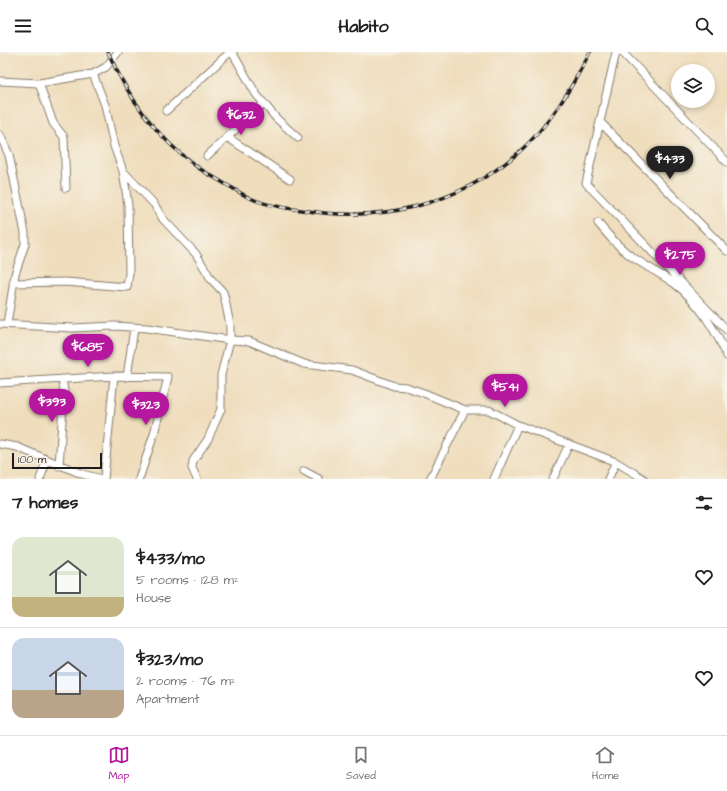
<!DOCTYPE html>
<html lang="en">
<head>
<meta charset="utf-8">
<style>
  :root { --surface:#fff; --page:#f6f6f6; --text:#222; --muted:#767676; --line:#e0e0e0; --accent:#b5179e }
  body { margin:0; font-family:"Architects Daughter",sans-serif; background:var(--page); color:var(--text); height:100vh; display:flex; flex-direction:column; font-size:15px; white-space:nowrap }
  * { box-sizing:border-box; margin:0 }
  p { font-size:13px; color:var(--muted) }
  .icon { flex:none; width:22px; height:22px; fill:none; stroke:currentColor; stroke-width:2; stroke-linecap:round; stroke-linejoin:round }
  .map { position:relative; height:427px; overflow:hidden }
  .sheet { display:flex; flex-direction:column; background:var(--surface); flex:1 }
  .sheet>* { flex:none }
  .controls { position:absolute; left:671px; top:12px; display:grid; gap:8px }
  .controls a { display:grid; place-items:center; width:44px; height:44px; border-radius:50%; background:var(--surface); box-shadow:0 2px 6px #0003; font-size:20px }
  .scale { position:absolute; left:12px; bottom:10px; width:90px; box-sizing:border-box; padding-left:4px; border:2px solid #1c1c1c; border-top:0; font-size:11px; line-height:14px; white-space:nowrap; color:#1c1c1c; -webkit-text-stroke:3px #f7f3e8; paint-order:stroke }
  .price { position:absolute; translate:-50% -34px; padding:0 9px; border-radius:14px; background:var(--accent); color:#fff; font-size:13px; line-height:26px; filter:drop-shadow(0 1px 2px #0008) }
  .price::after { content:''; position:absolute; left:50%; top:24px; width:12px; height:9px; margin-left:-6px; background:inherit; clip-path:polygon(0 0,100% 0,50% 100%) }
  .price.on { background:#222; color:#fff }
  ul { padding:0; list-style:none }
  li { display:flex; align-items:center; gap:12px; height:100px; padding:0 12px }
  li+li { border-top:1px solid var(--line) }
  li span { display:grid; place-items:center; flex:none; width:112px; height:80px; border-radius:12px; color:#555 }
  li>.icon { margin-inline-start:auto }
  span .icon { width:48px; height:48px; fill:#fffc; stroke-width:1 }
  li b { font-size:17px }
  h2 { display:flex; justify-content:space-between; align-items:center; height:48px; padding:0 12px; font-size:17px }
  header { display:flex; justify-content:space-between; align-items:center; height:52px; padding:0 12px; background:var(--surface); font-size:18px; font-weight:700 }
  .tabs { display:flex; justify-content:space-around; align-items:center; height:56px; border-top:1px solid var(--line); background:var(--surface); font-size:11px; color:var(--muted) }
  .tabs a { display:grid; justify-items:center; gap:2px }
  .tabs .on { color:var(--accent) }
  .map>svg:first-child { display:block }
  .lines { fill:none; stroke-linecap:round; stroke-linejoin:round }
  .minor-casing { stroke:#867c6c; stroke-width:9 }
  .minor { stroke:#fff; stroke-width:7 }
  .rail-casing { stroke:#1c1c1c; stroke-width:3.5 }
  .rail { stroke:#f7f3e8; stroke-width:2; stroke-dasharray:6; stroke-linecap:butt }
</style>
</head>
<body>
<header><svg class="icon" aria-label="menu" viewBox="0 0 24 24"><path d="M4 6h16M4 12h16M4 18h16"/></svg>Habito<svg class="icon" aria-label="search" viewBox="0 0 24 24"><circle cx="10" cy="10" r="6"/><path d="M15 15l6 6"/></svg></header>
<div class="map">
<svg width="727" height="427" viewBox="0 0 727 427">
  <rect width="100%" height="100%" fill="#f7f3e8"/>
  <filter id="ink" filterUnits="userSpaceOnUse"><feTurbulence type="fractalNoise" baseFrequency=".025" numOctaves="2"/><feDisplacementMap in="SourceGraphic" scale="8" xChannelSelector="R" yChannelSelector="G"/><feConvolveMatrix kernelMatrix="1 2 1 2 8 2 1 2 1" color-interpolation-filters="sRGB"/></filter>
  <filter id="wash" filterUnits="userSpaceOnUse"><feTurbulence type="fractalNoise" baseFrequency=".012" numOctaves="4" result="noise"/><feDisplacementMap in="SourceGraphic" scale="16" xChannelSelector="R" yChannelSelector="G"/><feGaussianBlur stdDeviation="0.9" result="paint"/><feColorMatrix in="noise" values="0 0 0 0 0 0 0 0 0 0 0 0 0 0 0 0 0 1.4 0 .05"/><feComposite in="paint" operator="in"/></filter>
  <g filter="url(#wash)">
    <rect width="100%" height="100%" fill="#efddbc"/>
  </g>
  <g filter="url(#ink)">
    <g class="lines">
      <g class="minor-casing">
        <path id="minor" d="M232,0L256,42L276,66L298,86
          M616,0L586,131L727,278
          M622,0L727,110
          M93,22L106,15L118,0
          M0,29L39,31L53,71L64,85L66,136
          M166,59L230,0
          M600,70L727,199
          M0,83L9,103L25,181V192L15,222L7,272
          M227,85L290,127
          M207,104L264,51
          M123,119L154,152L163,167L196,202L211,227L223,240L225,248L230,273V288L221,323V357L208,387L193,409L192,416L197,427
          M598,171C608,183 618,195 631,204C645,214 661,222 675,232C698,249 716,279 727,304
          M13,231L65,230L127,235L129,221L128,153L123,119L114,94L105,53L93,22L39,31
          M0,272L73,276L114,274L147,276L230,288L249,289L304,312L352,318L394,334L406,335L424,341L465,358H489L518,373L616,410L644,427
          M127,325L134,276
          M0,331L114,324
          M0,392L17,395L82,422L102,427
          M59,414L64,339L62,327
          M304,419L319,427
          M40,427L47,408
          M104,427L114,324L168,325L154,382L139,427
          M430,427L465,358
          M494,427L518,373
          M553,427L569,392
          M608,427L616,410"/>
      </g>
      <use href="#minor" class="minor"/>
      <g class="rail-casing">
        <path id="rail" d="M108,0C127,44 157,86 196,114C205,121 216,126 225,132C233,136 241,142 250,146C265,153 284,156 301,158C380,171 457,154 518,101C550,73 571,37 590,0"/>
      </g>
      <use href="#rail" class="rail"/>
    </g>
  </g>
</svg>
<div class="controls">
<a><svg class="icon" aria-label="layers" viewBox="0 0 24 24"><path d="M12 4l9 5-9 5-9-5zM3 14l9 5 9-5"/></svg></a>
</div>
<div class="scale">100 m</div>
<b class="price" style="left:241px;top:84px">$632</b>
<b class="price on" style="left:670px;top:128px">$433</b>
<b class="price" style="left:680px;top:224px">$275</b>
<b class="price" style="left:88px;top:316px">$685</b>
<b class="price" style="left:505px;top:356px">$541</b>
<b class="price" style="left:52px;top:371px">$393</b>
<b class="price" style="left:146px;top:374px">$323</b>
</div>
<section class="sheet">
<h2>7 homes<svg class="icon" aria-label="filters" viewBox="0 0 24 24"><path d="M4 7h16M4 17h16"/><circle cx="9" cy="7" r="2"/><circle cx="15" cy="17" r="2"/></svg></h2>
<ul>
<li><span style="background:linear-gradient(#dfe7d0 75%,#c2b280 0)"><svg class="icon" aria-label="home" viewBox="0 0 24 24"><path d="M3 11l9-7 9 7M6 9v11h12V9"/></svg></span><div><b>$433/mo</b><p>5 rooms · 128 m²</p><p>House</p></div><svg class="icon" aria-label="heart" viewBox="0 0 24 24"><path d="M12 20l-8-8c-3-5 5-10 8-4 3-6 11-1 8 4z"/></svg></li>
<li><span style="background:linear-gradient(#c9d6e8 65%,#b9a48a 0)"><svg class="icon" aria-label="home" viewBox="0 0 24 24"><path d="M3 11l9-7 9 7M6 9v11h12V9"/></svg></span><div><b>$323/mo</b><p>2 rooms · 76 m²</p><p>Apartment</p></div><svg class="icon" aria-label="heart" viewBox="0 0 24 24"><path d="M12 20l-8-8c-3-5 5-10 8-4 3-6 11-1 8 4z"/></svg></li>
</ul>
</section>
<nav class="tabs">
<a class="on"><svg class="icon" aria-label="map" viewBox="0 0 24 24"><path d="M3 6l6-2 6 2 6-2v14l-6 2-6-2-6 2zM9 4v14M15 6v14"/></svg>Map</a>
<a><svg class="icon" aria-label="saved" viewBox="0 0 24 24"><path d="M7 4h10v16l-5-4-5 4z"/></svg>Saved</a>
<a><svg class="icon" aria-label="home" viewBox="0 0 24 24"><path d="M3 11l9-7 9 7M6 9v11h12V9"/></svg>Home</a>
</nav>
</body>
</html>
